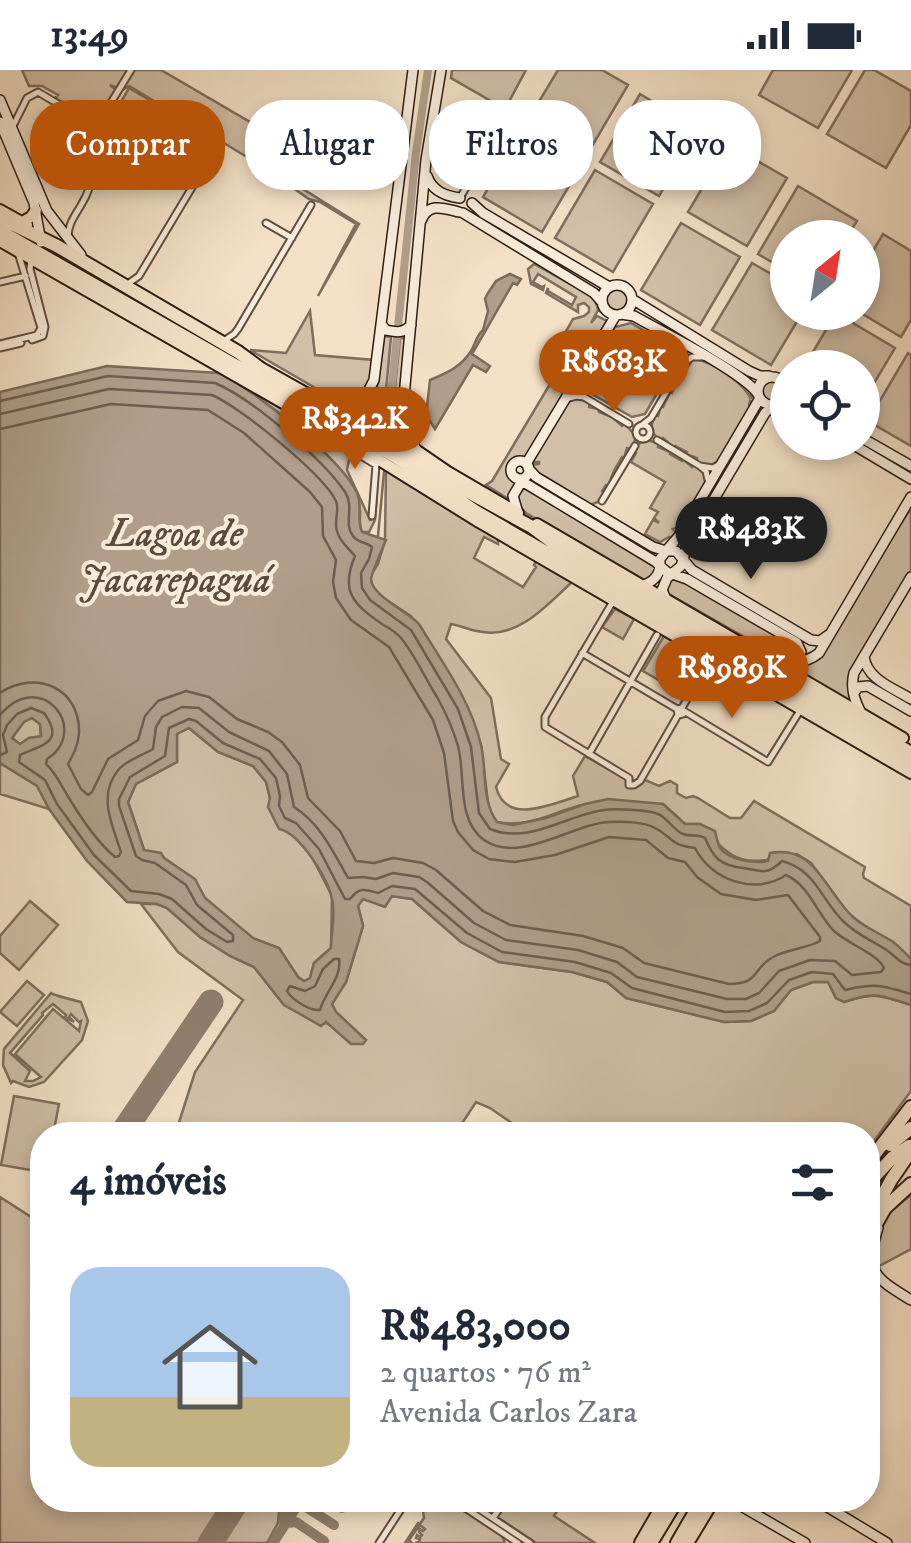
<!DOCTYPE html>
<html lang="pt">
<head>
<meta charset="utf-8">
<style>
  :root { --surface:#fff; --page:#f2f2f3; --text:#1f2937; --muted:#747a83; --accent:#b45309 }
  body { margin:0; font-family:"IM FELL DW Pica",serif; background:var(--page); color:var(--text); height:100vh; display:flex; flex-direction:column; font-size:38px; white-space:nowrap }
  * { box-sizing:border-box; margin:0 }
  p { font-size:32px; color:var(--muted) }
  .icon { flex:none; width:55px; height:55px; fill:none; stroke:currentColor; stroke-width:2; stroke-linecap:round; stroke-linejoin:round }
  .map { position:relative; flex:1; overflow:hidden }
  .side { position:absolute; left:30px; top:1052px; width:850px; height:390px; display:flex; flex-direction:column; background:var(--surface); border-radius:40px; box-shadow:0 5px 15px #0003 }
  .side>* { flex:none }
  .banner { position:absolute; left:30px; top:30px; width:852px; height:90px; display:flex; gap:20px }
  .needle { width:65px; rotate:30deg }
  .controls { position:absolute; left:770px; top:150px; display:grid; gap:20px }
  .controls a { display:grid; place-items:center; width:110px; height:110px; border-radius:50%; background:var(--surface); box-shadow:0 5px 15px #0003; font-size:50px }
  .price { position:absolute; translate:-50% -85px; padding:0 22px; border-radius:35px; background:var(--accent); color:#fff; font-size:32px; line-height:65px; filter:drop-shadow(0 2px 5px #0008) }
  .price::after { content:''; position:absolute; left:50%; top:60px; width:30px; height:22px; margin-left:-15px; background:inherit; clip-path:polygon(0 0,100% 0,50% 100%) }
  .price.active { background:#222; color:#fff }
  ul { padding:0; list-style:none }
  li { display:flex; align-items:center; gap:30px; height:250px; padding:0 40px }
  li span { display:grid; place-items:center; flex:none; width:280px; height:200px; border-radius:30px; color:#555 }
  li>.icon { margin-inline-start:auto }
  span .icon { width:120px; height:120px; fill:#fffc; stroke-width:1 }
  li b { font-size:42px }
  h2 { display:flex; justify-content:space-between; align-items:center; height:120px; padding:0 40px; font-size:42px }
  .chip { padding:0 35px; border-radius:40px; background:var(--surface); box-shadow:0 5px 15px #0003; font-size:35px; line-height:90px }
  .chip.active { background:var(--accent); color:#fff }
  .status { display:flex; justify-content:space-between; align-items:center; height:70px; padding:0 50px; background:var(--surface); direction:ltr }
  .status svg { height:28px; fill:currentColor }
  .map>svg:first-child { display:block }
  .green { fill:#d1bfa8; stroke:#7f6e5e; stroke-width:2.5; fill-rule:evenodd }
  .water { fill:#b09e8a; stroke:#7c6a5b; stroke-width:2.5; fill-rule:evenodd }
  .lines { fill:none; stroke-linecap:round; stroke-linejoin:round }
  .shore { stroke:#6e5e50; stroke-width:2.5 }
  .stream { stroke:#7c6a5b; stroke-width:2.5 }
  .river { stroke:#b09e8a; stroke-width:8 }
  .taxiway { stroke:#907e6e; stroke-width:10 }
  .runway { stroke:#907e6e; stroke-width:25 }
  .street-casing { stroke:#5e4e41; stroke-width:9 }
  .secondary-casing { stroke:#2d1d15; stroke-width:12 }
  .primary-casing { stroke:#2d1d15; stroke-width:14 }
  .highway-casing { stroke:#2d1d15; stroke-width:16 }
  .street { stroke:#f7ebda; stroke-width:5 }
  .secondary { stroke:#f7ebda; stroke-width:9 }
  .primary { stroke:#f3e0c6; stroke-width:10 }
  .highway { stroke:#f3e0c6; stroke-width:12 }
  .labels { text-anchor:middle; stroke-width:8; stroke-linejoin:round; paint-order:stroke }
  .water-label { font-size:40px; font-style:italic; fill:#5b4a3e; stroke:#f7ebda }
</style>
</head>
<body>
<div class="status"><b>13:49</b><svg viewBox="0 0 49 12"><path d="M0 12V9h3v3zM5 12V6h3v6zM10 12V3h3v9zM15 12V0h3v12zM26 1h20v11H26zM47 4h2v5h-2z"/></svg></div>
<div class="map">
<svg width="911" height="1473" viewBox="0 0 911 1473">
  <rect width="100%" height="100%" fill="#f3e0c6"/>
  <filter id="stains"><feTurbulence type="fractalNoise" baseFrequency=".002" numOctaves="4"/><feColorMatrix values="0 0 0 0 .2 0 0 0 0 .09 0 0 0 0 .02 0 0 0 .5 -.17"/></filter>
  <radialGradient id="worn" r=".72"><stop offset=".6" stop-color="#630" stop-opacity="0"/><stop offset="1" stop-color="#630" stop-opacity=".3"/></radialGradient>
  <path class="green" d="M22,0H161L286,73L271,99L359,154L318,226L356,154L320,132L309,129L262,96L129,16L122,20L110,15L116,20L101,46L93,50L55,28L58,25L42,16H29Z
    M452,0H526L505,39L451,8Z
    M558,0H602L628,15L588,83L529,48Z
    M773,0H852L818,58L759,25Z
    M865,0H874L911,21V55L886,98L827,64Z
    M129,18L168,41L142,85L103,63Z
    M640,24L699,59L659,126L600,92Z
    M523,59L582,94L542,162L483,127Z
    M728,74L787,108L747,176L688,142Z
    M297,87L315,97L305,115L287,105Z
    M595,100L653,134L613,202L555,168Z
    M798,116L857,151L847,167L788,168L787,201L758,184Z
    M474,141L604,217L601,223L469,145Z
    M681,153L740,187L700,255L641,220Z
    M883,164L911,181V250L901,267L861,243L862,242L863,198Z
    M752,193L787,213L788,242L802,243L771,295L712,260Z
    M534,194L594,227L598,239L599,231L605,240L611,245L609,247L598,240L591,253L597,246L607,251L524,391H516L510,394L509,402L517,411L510,430L486,415L492,411L553,309H555L565,280L560,272L573,249L584,246L589,242V237L584,233L578,235V242L546,223L548,218V221L572,235L576,227L538,204L533,212L542,217L544,216L543,220L531,214L528,199Z
    M605 229a12 12 0 1 1 24 0a12 12 0 1 1-24 0Z
    M310,241L315,285L374,290L370,312L355,328L336,330L250,280L286,283Z
    M836,243L895,278L863,332L862,298L804,297Z
    M631,253L672,277L676,291L645,344L632,347L590,323L586,308L615,257Z
    M384,266L391,267L383,352L363,339L377,316Z
    M400,268H406L402,358L391,357Z
    M908,283L911,285V376L868,351Z
    M695,289C718,293 746,317 751,329V323L754,327V333L750,331L749,335L752,337L718,393C710,397 703,396 696,391L697,388L686,384L687,382L675,376L673,377L663,368L661,370C650,364 650,356 655,345L658,346L661,336L663,337L670,322L672,323L678,308L684,302L681,300L684,296L687,298L690,294L687,293Z
    M760 320a12 12 0 1 1 24 0a12 12 0 1 1-24 0Z
    M233,310L379,392L375,450L369,462H362C357,451 363,442 358,432C337,381 277,341 233,310ZM351,379L378,394L373,449L370,450L347,400Z
    M572,328H579L590,333L589,337L598,339L599,342L612,347L622,356L625,354L634,364L635,370L630,379L627,378L624,388L622,387L615,399L617,400L614,401L608,416L606,415L602,421L604,424L598,432L590,435L533,400L531,395L539,394V392H532L565,333Z
    M760,333L767,336L683,470L682,468Z
    M648,370L659,374L658,377L670,382V384L682,391L683,389L692,397L694,395L703,401L706,412L679,457L673,459L676,462L674,470L669,467L660,472L645,464L653,450L659,453L654,448L658,442L650,438L665,412L631,392L636,383L633,381L640,373Z
    M386,398L498,468V474L484,467L474,488L523,517L536,497L534,495L536,491L572,512C548,534 519,568 483,562C472,561 462,556 451,554L446,569L491,628L501,689L509,694L496,717C506,756 551,734 578,726L573,706L585,686L630,711L643,709L659,716L670,711L677,715V723L686,728L693,726L698,728L730,748H741L754,731L865,797L863,804L864,808L911,836V889L893,872L866,857L849,844L811,793L797,784C744,796 736,796 700,754H685L663,734C641,734 603,730 582,735C552,742 531,758 497,752L489,741L481,675L411,546L376,523L371,513V505L378,494L385,470Z
    M525,418L530,419L656,496L654,506L644,513L526,443L519,438L517,424Z
    M911,438V501L852,601L848,616L852,633L787,594L814,590Z
    M673,506L795,575L798,579L795,588L776,585L665,522V515Z
    M615,539L634,549L623,569L602,557Z
    M664,566L685,578L680,587L697,597L690,608L673,598L664,613L643,601Z
    M32,648L40,654L41,667L29,668L20,675L12,668L24,651Z
    M189,658L218,682L253,696L266,712L270,728L289,761L311,785L332,826L331,878L314,893L310,908L305,912L298,907L279,878L253,869L205,828L194,809L164,788L144,780L128,732L136,714L177,692V663Z
    M0,693L38,716L49,739L0,724Z
    M391,826L412,829L461,872L499,892L572,902L607,912L627,928L724,952L751,951L774,941L791,920L813,912H828L836,928L844,932C875,922 880,925 911,935V1021L868,1079V1065H778L767,1058L762,1065H529L490,1038L476,1032L459,1058L447,1054L437,1057L450,1056L457,1059L450,1065H432L433,1060L430,1065H175L195,1002L243,930L178,882L141,834H157L167,838L200,867L230,886L254,897L284,935L365,970L336,942L332,934L346,912L363,856L358,836L362,828Z
    M30,831L58,855L19,900L0,883V866Z
    M27,911L44,925L17,956L0,942Z
    M51,923C53,925 77,931 81,932L88,951L82,970L44,1012L29,1017L13,1011L11,1013L3,995L4,979ZM53,934L66,945L65,947L74,952L69,947L71,944L79,952L81,951L79,961L53,939L15,984L41,1007L33,1011H25L30,1001L10,983L43,945L42,943Z
    M14,1026L59,1034L53,1065H42V1102L1,1095Z
    M911,1125V1179L868,1202V1177L887,1144Z
    M0,1127L42,1154V1430H226L198,1473H0Z
    M251,1430H280L278,1453L267,1473H223Z
    M429,1430H449L501,1464L505,1473H415L419,1472L420,1469L416,1468L417,1465L420,1467L422,1465L419,1462L420,1459L423,1461L425,1459L420,1455L409,1470L412,1473H405L418,1453L420,1454L424,1448L423,1440Z
    M508,1430H564L554,1446L595,1473H536L497,1447Z"/>
  <path class="water" d="M510,204L521,209L517,215L513,213L472,284L490,296L486,302L473,295L435,359L426,345L430,310C447,303 461,297 471,281C476,273 476,266 483,260L488,241L485,229L488,223L496,211Z
    M107,296L219,303C254,320 341,388 357,423C363,436 356,449 362,462L386,470C383,477 371,506 371,509C371,525 408,542 419,554C442,592 471,631 481,675C487,700 481,730 497,752L513,755L546,748L585,734L608,729L663,734L685,754H700L715,761C715,762 719,777 720,778C729,790 754,794 768,791L770,783C816,774 825,822 853,847C865,858 880,863 893,872C900,877 905,883 911,889V935C880,925 875,921 844,932L836,928L828,912H813L791,920L774,941L751,951L724,952L626,928L607,912L572,902L499,892L461,872L412,829L392,826L385,837L363,829L358,836L363,856L346,912L332,934L336,942L366,970L363,974H351L326,952L321,956L284,935L254,897L230,886L200,867L167,838L157,834L127,832L87,791L49,739L37,716L0,693V322ZM32,648L40,654L41,666L29,668L20,674L12,668L24,652ZM189,658L218,682L253,696L266,712L270,728L268,737L279,759C300,763 328,809 332,829C336,844 331,863 331,878L314,893L310,908L304,911L298,907L279,878L253,868L205,828L195,809L164,788L161,783L144,780L128,732L136,714L177,692V664Z"/>
  <g class="lines">
    <path class="shore" d="M0,331L108,306L215,313C251,328 324,390 345,422C355,437 343,453 353,466C358,473 366,472 372,477L369,489L361,503L362,518L370,530L411,560L458,639L471,677L479,743L490,759C529,775 566,745 604,740C614,738 649,740 658,744C668,748 673,760 683,764C691,767 697,764 705,768C714,789 720,795 743,798C763,801 766,806 782,791C816,800 821,830 844,852C856,864 871,870 885,879C895,885 899,894 911,895
      M0,344L109,319L212,325C240,337 323,404 336,431C339,439 336,445 336,454C336,468 347,477 355,486C340,521 353,534 382,554C389,558 396,562 401,568C415,585 425,608 437,627C446,643 453,659 458,676C466,706 456,750 484,770C520,795 573,753 610,752C622,751 645,752 655,758C674,768 669,775 695,778C711,810 755,826 786,805C808,814 817,843 833,860C847,874 877,883 884,898L881,902L852,905L835,891L810,890L779,901L759,923L746,929H727L637,907L617,892L578,880L506,870L474,853L427,812L419,807L393,803L376,809L363,807L348,808C333,782 321,754 294,737L287,704L269,681L229,662L199,638L182,637L162,647L156,657L153,679C143,685 127,690 119,699C97,725 112,754 121,782L119,786L115,787C97,772 81,748 69,728C61,716 57,704 46,694L47,689C91,661 42,596 0,645
      M0,359L111,334L208,340L244,363L310,422L322,437L323,466L336,490L333,512L336,528L351,550L389,577L433,650L444,683L453,751L458,762L473,780L489,789L515,792L555,785L609,767L646,770L668,788L685,792L697,807L721,824L756,830L788,825L820,867V871C808,878 789,879 775,886C752,897 761,914 729,914L644,893L623,878L583,866L510,855L483,841L436,800L423,793L393,788L374,793L356,791L340,761L308,728L300,695L282,672L268,662L237,649L209,627L186,621L158,631L145,646L138,670L108,689L92,722L88,725L81,719L68,694C73,685 78,676 79,664C81,618 36,599 0,623
      M0,685L7,682L3,665L7,655L17,644L31,638L44,643C66,673 41,675 20,685L19,692L45,710L57,734L94,785L131,821L159,824L172,829L206,859L227,872L233,871V865L197,835L186,815L155,793L142,790L136,786L119,736V729L130,707L165,686L169,658L189,649L196,651L223,673L260,689L276,708L280,726L279,736L285,748L296,753L319,779L345,829H350C359,817 365,819 378,823L392,816L415,819L467,863L502,882L575,892L611,903L632,918L725,942L749,941L767,933L789,910L812,902L833,904L845,920C876,913 881,915 911,924
      M334,889H339C342,908 325,922 320,940C310,941 292,930 287,921L290,916L305,921L315,916L323,899Z"/>
    <path class="stream" d="M378,466L384,402"/>
    <path class="river" d="M387,363L416,83L428,0"/>
    <path class="taxiway" d="M303,1430L306,1437L334,1455
      M329,1430L342,1438
      M284,1452L285,1430
      M287,1453L296,1452L324,1471
      M273,1473L301,1430"/>
    <path class="runway" d="M121,1065L211,932
      M210,1473L238,1430"/>
    <g class="street-casing">
      <path id="street" d="M13,56L27,28L38,22L97,57
        M87,72L131,0
        M460,128L506,47
        M266,153L292,168
        M68,167C68,155 74,147 80,137C103,100 91,81 76,45
        M31,191L30,199L45,257L43,266L32,270
        M0,212L26,206
        M129,213L139,206L215,79
        M225,270L234,264L238,259L311,135
        M0,274L37,265L41,258L19,186
        M680,274L684,281L683,294L692,287H704
        M0,278L21,273
        M584,327L629,354
        M566,329L576,326L584,327L577,314
        M642,355L651,348L683,294
        M636 362a7 7 0 1 1 14 0a7 7 0 1 1-14 0Z
        M657,370L700,396
        M343,372L348,378L376,395L372,446
        M708,410L706,401L700,396L713,398L721,393
        M602,431L635,376
        M612,533L545,647V657L629,708V715H634L640,711L678,645
        M582,583L677,639L678,645L683,644L682,638L677,639
        M682,638L707,593L713,591
        M684,641L768,692L801,639
        M589,684L657,565
        M453,1430L518,1473
        M465,1430L530,1473
        M493,1448L505,1430
        M379,1473L407,1430"/>
    </g>
    <g class="secondary-casing">
      <path id="secondary" d="M0,30L47,141L81,185
        M0,52L34,133L41,172
        M427,106C432,121 445,126 460,128
        M472,133L483,143L609,217
        M463,143L594,223L602,232
        M421,151C428,132 443,138 459,142
        M602 230a15 15 0 1 1 30 0a15 15 0 1 1-30 0Z
        M632,229L749,301L760,306H769
        M621,244L634,246C662,262 743,302 758,324
        M381,254L386,260C396,262 403,264 411,255
        M758 321a14 14 0 1 1 28 0a14 14 0 1 1-28 0Z
        M357,344L374,310L413,0
        M862,368L911,396
        M849,372L911,409
        M416,379L405,360L402,348L426,90L441,0
        M511 400a9 9 0 1 1 18 0a9 9 0 1 1-18 0Z
        M526,394L616,245
        M528,398L536,407L653,477L666,481L679,466L760,328
        M515,407L656,492L660,496C659,507 652,512 642,516
        M518,443L513,426L523,409
        M666,529L662,520L667,508L681,496L688,473L765,343L773,335
        M758,579C780,588 798,600 819,583L911,427
        M864,586C866,609 893,618 911,629
        M794,592L801,582L797,573L687,509L667,502L660,496V489L666,481H676L692,500L811,570L820,571L830,564
        M854,623L858,617L868,616L911,641
        M862,645C855,631 850,619 854,603L911,507
        M878,1158C864,1202 875,1208 911,1230
        M731,1430L805,1473
        M816,1430L887,1473"/>
    </g>
    <g class="primary-casing">
      <path id="primary" d="M0,140L27,155
        M22,152L31,147L36,140
        M0,171L339,365L479,452L911,703
        M335,335L394,365L448,402L518,443
        M537,454L903,668"/>
    </g>
    <g class="highway-casing">
      <path id="highway" d="M0,148L57,176L238,282L261,299L393,373L441,407L532,457L556,475L911,683
        M0,161L394,386L475,441L911,694
        M890,1075L911,1058
        M868,1093L911,1037
        M868,1114L892,1088L909,1076
        M868,1153L891,1110L911,1081
        M868,1168L885,1138L911,1114
        M641,1473L666,1430
        M651,1473L677,1430
        M677,1473L702,1430
        M687,1473L713,1430"/>
    </g>
    <use href="#street" class="street"/>
    <use href="#secondary" class="secondary"/>
    <use href="#primary" class="primary"/>
    <use href="#highway" class="highway"/>
  </g>
  <g class="labels">
    <g class="water-label">
      <text x="175" y="476">Lagoa de<tspan x="175" dy="46">Jacarepaguá</tspan></text>
    </g>
  </g>
  <rect width="100%" height="100%" filter="url(#stains)"/>
  <rect width="100%" height="100%" fill="url(#worn)"/>
</svg>
<div class="controls">
<a><svg class="needle" viewBox="-14 -14 28 28"><path d="M0-13l5 13h-10z" fill="#e53935"/><path d="M0 13l5-13h-10z" fill="#747a83"/></svg></a>
<a><svg class="icon" aria-label="locate" viewBox="0 0 24 24"><circle cx="12" cy="12" r="6"/><path d="M12 2v4M12 18v4M2 12h4M18 12h4"/></svg></a>
</div>
<b class="price" style="left:614px;top:345px">R$683K</b>
<b class="price" style="left:355px;top:402px">R$342K</b>
<b class="price active" style="left:751px;top:512px">R$483K</b>
<b class="price" style="left:732px;top:651px">R$989K</b>
<div class="banner">
<a class="chip active">Comprar</a>
<a class="chip">Alugar</a>
<a class="chip">Filtros</a>
<a class="chip">Novo</a>
</div>
<section class="side">
<h2>4 imóveis<svg class="icon" aria-label="filters" viewBox="0 0 24 24"><path d="M4 7h16M4 17h16"/><circle cx="9" cy="7" r="2"/><circle cx="15" cy="17" r="2"/></svg></h2>
<ul>
<li><span style="background:linear-gradient(#a9c7e8 65%,#c2b280 0)"><svg class="icon" aria-label="home" viewBox="0 0 24 24"><path d="M3 11l9-7 9 7M6 9v11h12V9"/></svg></span><div><b>R$483,000</b><p>2 quartos · 76 m²</p><p>Avenida Carlos Zara</p></div></li>
</ul>
</section>
</div>
</body>
</html>
